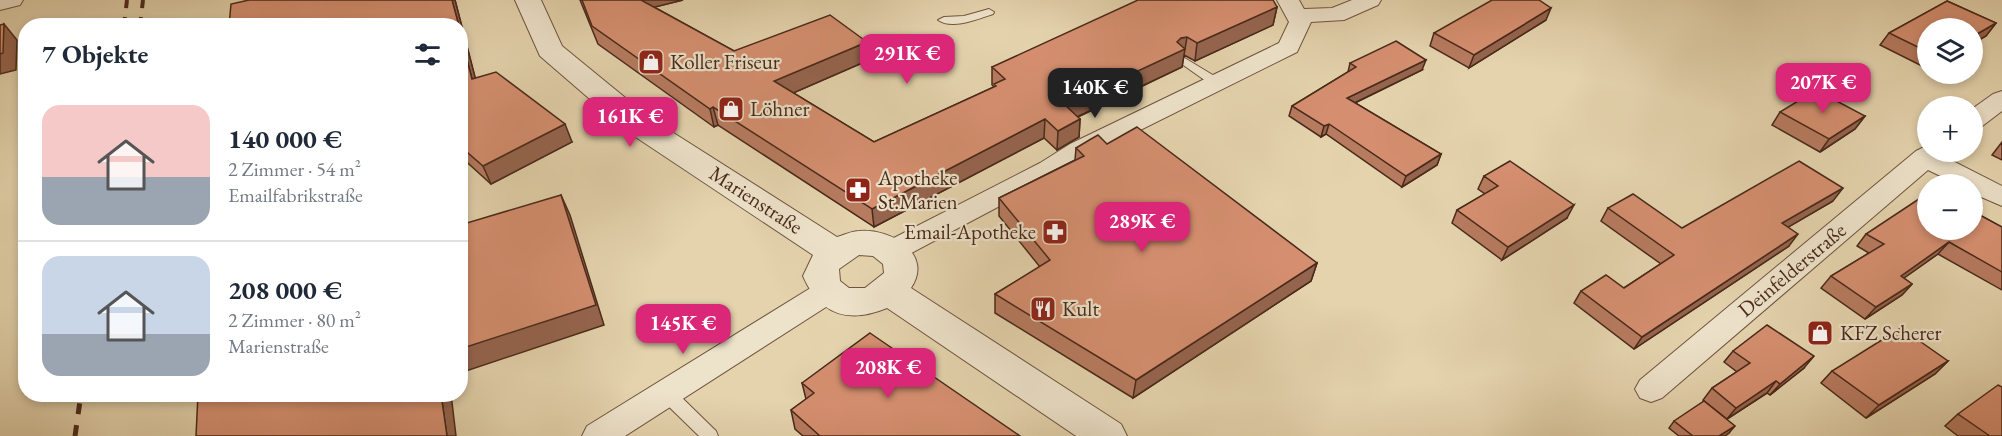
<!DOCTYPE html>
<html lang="de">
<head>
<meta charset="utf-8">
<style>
  :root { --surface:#fff; --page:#f6f6f7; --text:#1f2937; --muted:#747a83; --line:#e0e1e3; --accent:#db2777 }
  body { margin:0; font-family:"EB Garamond",serif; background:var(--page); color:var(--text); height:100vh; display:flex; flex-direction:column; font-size:22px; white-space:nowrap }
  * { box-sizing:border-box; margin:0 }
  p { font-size:20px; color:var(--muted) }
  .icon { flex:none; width:33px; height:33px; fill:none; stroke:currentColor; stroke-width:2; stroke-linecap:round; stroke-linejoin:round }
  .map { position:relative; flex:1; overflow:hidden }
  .details { position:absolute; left:18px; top:18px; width:450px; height:384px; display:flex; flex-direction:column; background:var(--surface); border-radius:24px; box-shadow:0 3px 9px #0003 }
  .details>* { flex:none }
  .tools { position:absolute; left:1917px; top:18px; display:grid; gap:12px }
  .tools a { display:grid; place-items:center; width:66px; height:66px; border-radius:50%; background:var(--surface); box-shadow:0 3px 9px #0003; font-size:30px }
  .price { position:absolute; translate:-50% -51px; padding:0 14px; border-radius:12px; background:var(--accent); color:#fff; font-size:20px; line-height:39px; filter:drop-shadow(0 2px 3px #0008) }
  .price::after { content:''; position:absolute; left:50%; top:36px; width:18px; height:14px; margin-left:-9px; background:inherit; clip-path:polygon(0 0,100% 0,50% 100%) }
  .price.active { background:#222; color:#fff }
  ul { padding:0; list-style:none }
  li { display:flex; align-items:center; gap:18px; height:150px; padding:0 24px }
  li+li { border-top:2px solid var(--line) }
  li span { display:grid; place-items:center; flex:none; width:168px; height:120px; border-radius:18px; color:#555 }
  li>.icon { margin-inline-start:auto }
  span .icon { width:72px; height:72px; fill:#fffc; stroke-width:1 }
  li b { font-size:26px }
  h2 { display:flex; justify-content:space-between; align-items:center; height:72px; padding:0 24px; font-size:26px }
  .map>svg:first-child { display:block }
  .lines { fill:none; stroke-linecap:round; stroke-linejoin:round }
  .service-casing { stroke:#70543f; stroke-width:2 }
  .minor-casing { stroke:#70543f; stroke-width:2 }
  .tertiary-casing { stroke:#70543f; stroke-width:2 }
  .service { fill:#ede2ca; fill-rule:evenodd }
  .minor { fill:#ede2ca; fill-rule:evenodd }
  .tertiary { fill:#ede2ca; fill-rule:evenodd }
  .rail-far1 { stroke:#49291a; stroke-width:4; stroke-dasharray:9 9; stroke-linecap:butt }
  .rail { stroke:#49291a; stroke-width:5; stroke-dasharray:11 11; stroke-linecap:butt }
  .wall { fill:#b77b60; stroke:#49291a; stroke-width:1.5 }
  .shaded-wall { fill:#95644e; stroke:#49291a; stroke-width:1.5 }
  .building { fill:#d58f70; stroke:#49291a; stroke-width:1.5 }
  .labels { text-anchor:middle; stroke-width:4.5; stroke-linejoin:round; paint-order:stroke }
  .poi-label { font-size:21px; fill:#49291a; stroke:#ede2ca; text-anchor:start }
  .street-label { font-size:21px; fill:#49291a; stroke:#ede2ca }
</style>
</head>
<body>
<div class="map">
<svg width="2002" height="436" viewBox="0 0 2002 436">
  <rect width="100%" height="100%" fill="#e4d3ad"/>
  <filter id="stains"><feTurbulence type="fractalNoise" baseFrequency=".00333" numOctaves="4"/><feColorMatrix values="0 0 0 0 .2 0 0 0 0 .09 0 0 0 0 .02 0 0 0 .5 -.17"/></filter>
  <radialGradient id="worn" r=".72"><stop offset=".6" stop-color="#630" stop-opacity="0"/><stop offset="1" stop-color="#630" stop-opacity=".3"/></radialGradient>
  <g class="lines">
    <g class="service-casing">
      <path id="service" d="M989,9L994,12L993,14C978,19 952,30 938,20L944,17L964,16Z
        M1183,57L1221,80L1223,83L1221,86H1213L1179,62L1177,60L1179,58Z
        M667,388L673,389L716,431L718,436H699L661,399L659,394L661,389Z"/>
    </g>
    <g class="minor-casing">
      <path id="minor" d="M0,0H23L20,5L0,10Z
        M1277,0H1299L1304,9L1332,8L1352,0H1381L1378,5L1344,20L1311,22L1297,52L1088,156L1058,175L902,258L892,261L882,258L878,251L882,244L1040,163L1070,144L1279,43L1289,22Z
        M2002,91V111L1981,127L1972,129V109L1993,94Z
        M1928,145V152H1945L1943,156L2002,186V206L1972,193V184H1957L1928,170L1662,398L1651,402L1640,398L1635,389L1640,380L1916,151Z
        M827,281L837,284L841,292L837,300L625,436H582L587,426L817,284Z"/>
    </g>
    <g class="tertiary-casing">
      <path id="tertiary" d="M515,0H541L562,46L650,118L837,237C844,235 852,231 859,231C891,228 934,254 911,288L1121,424L1127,436H1076L887,308C848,324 820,315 803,276L813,255L628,132L540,56ZM859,255L873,256L883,264L884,273L865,288H849L840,281L839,269Z"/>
    </g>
    <use href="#service" class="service"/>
    <use href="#minor" class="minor"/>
    <use href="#tertiary" class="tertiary"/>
    <path class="rail-far1" d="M124,26L127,0
      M140,26L143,0"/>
    <path class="rail" d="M75,436L81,394"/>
  </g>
  <path class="wall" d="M249,0H455L475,78L572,142L491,184L460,156V26Z
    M580,0H683L654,7L734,51L867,42L869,60L793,93L874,142L994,87L992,85V67L1277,7L1273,25L1195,61L1184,55L1182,67L1078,117L1080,119L1079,137L1057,150L1044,138L874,227L718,125L714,127L598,44Z
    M1947,1L1996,23L1986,36L1972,44V28H1928V69L1880,45L1889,33Z
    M1546,20L1469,68L1430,46L1434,33Z
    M1350,63L1422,70L1355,103L1441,154L1437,165L1402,187L1326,134L1321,137L1289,116L1292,106L1348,72Z
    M1780,112L1865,116L1855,129L1820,152L1772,125Z
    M2002,142V160L1992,155Z
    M1107,144L1317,263L1311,281L1133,398L995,313V294L1040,267L999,216V198L1075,160L1076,148Z
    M1484,176L1567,218L1502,260L1452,223L1457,210L1485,194L1478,189Z
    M1833,201L1788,227L1789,246L1634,349L1574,303L1581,291L1624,288L1661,264L1601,221L1608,208L1682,228Z
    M1976,213L2002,227V290L1938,254L1904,278L1912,284L1902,295L1865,319L1821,288L1831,276L1869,253L1857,246L1866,234Z
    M1733,351L1804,368L1770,395L1767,393L1727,419L1703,400L1712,388L1737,372L1724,362Z
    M1948,361L1935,374L1866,418L1821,383L1832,371Z
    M802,383L1020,436H803L795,429L791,410L806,399Z
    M1958,414L2002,436H1958L1945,426Z
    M1674,421L1729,433L1725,436H1679L1669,428Z"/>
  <path class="shaded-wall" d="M452,0H455L480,96L472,79L460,33V26H459Z
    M632,0H683L635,12Z
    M1277,7L1273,25L1195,61L1197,43Z
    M1551,8L1546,20L1469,68L1474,55Z
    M1996,23L1986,36L1972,44V37Z
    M4,24L17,40L16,70L0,74V54Z
    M1187,37L1182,67L1064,123L1065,105L1181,38Z
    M867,42L869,60L777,100L774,81Z
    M1426,60L1422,70L1344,108L1347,98Z
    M713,107L718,125L714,127L710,109Z
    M1865,116L1855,129L1820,152L1829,139Z
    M1045,119L1044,138L874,227L872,209Z
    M1080,119L1079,137L1057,150L1058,131Z
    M565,124L572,142L491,184L483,166Z
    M1329,124L1326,134L1321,137L1324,126Z
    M1441,154L1437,165L1402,187L1406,176Z
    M1843,188L1833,201L1773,236L1782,223Z
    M561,195L570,215L604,325L460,373V349Z
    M1574,205L1567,218L1502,260L1508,247Z
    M1798,234L1789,246L1634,349L1642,337Z
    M1949,242L1938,254L1890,288L1901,276Z
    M1317,263L1311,281L1133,398L1136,380Z
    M1912,284L1902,295L1865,319L1876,307Z
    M1814,356L1804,368L1770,395L1780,384Z
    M1948,361L1935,374L1866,418L1879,405Z
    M1776,381L1767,393L1727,419L1736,408Z
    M441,394H451L456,436H447Z
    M1735,426L1729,433L1725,436H1719Z"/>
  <path class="building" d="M249,0H452L459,26H229L231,4Z
    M582,0H641L734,51L830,15L867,42L774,81L874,142L996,86L994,84L1005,79L992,67L1138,0H1273L1277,7L1197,43L1187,37L1181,38L1177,42L1185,49L1065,105L1080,119L1058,131L1045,119L872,209L713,107L710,109L592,26Z
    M1492,0H1539L1551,8L1474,55L1434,33Z
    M1947,1L1996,23L1972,37V28H1928V52L1889,33Z
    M4,24L3,53L0,54V25Z
    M460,33L472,79L496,72L565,124L483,166L460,146Z
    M1396,41L1426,60L1347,98L1441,154L1406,176L1329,124L1324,126L1292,106L1356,67L1350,63Z
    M1816,90L1865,116L1829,139L1780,112Z
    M1137,127L1317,263L1136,380L995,294L1050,260L999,198L1084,156L1076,148L1091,139L1098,135L1107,144Z
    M1510,161L1574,205L1508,247L1457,210L1498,186L1484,176Z
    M1799,161L1843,188L1782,223L1798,234L1642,337L1581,291L1606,275L1624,288L1674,255L1608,208L1633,194L1682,228Z
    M1928,193V230H1972V201L1982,206L1974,212L2002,227V272L1949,242L1901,276L1912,284L1876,307L1831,276L1884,244L1866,234Z
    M561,195L596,305L460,349V225Z
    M1767,325L1814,356L1780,384L1776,381L1736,408L1712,388L1750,363L1733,351Z
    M1901,328L1948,361L1879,405L1832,371Z
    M870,333L1020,436H820L791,410L814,393L802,383Z
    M1998,385L2002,387V436H1990L1958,414Z
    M198,394H441L447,436H196Z
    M1704,401L1735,426L1719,436H1693L1674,421Z"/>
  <defs>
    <g id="shop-square" transform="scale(1.35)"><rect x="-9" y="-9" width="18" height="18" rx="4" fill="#8f2418" stroke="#ede2ca"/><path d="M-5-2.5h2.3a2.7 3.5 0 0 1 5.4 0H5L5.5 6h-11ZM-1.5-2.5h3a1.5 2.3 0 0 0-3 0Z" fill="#fff"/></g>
    <g id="pharmacy-square" transform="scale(1.35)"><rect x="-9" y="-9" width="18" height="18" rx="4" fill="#8f2418" stroke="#ede2ca"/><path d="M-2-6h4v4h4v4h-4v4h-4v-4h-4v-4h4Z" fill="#fff"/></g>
    <g id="restaurant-square" transform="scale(1.35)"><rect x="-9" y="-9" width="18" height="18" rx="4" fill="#8f2418" stroke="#ede2ca"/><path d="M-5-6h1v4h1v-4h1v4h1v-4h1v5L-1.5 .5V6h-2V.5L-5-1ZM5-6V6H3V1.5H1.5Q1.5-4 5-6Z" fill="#fff"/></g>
  </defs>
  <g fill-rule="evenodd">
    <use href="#shop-square" x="651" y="62"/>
    <use href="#shop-square" x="731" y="109"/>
    <use href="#pharmacy-square" x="858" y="190"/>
    <use href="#pharmacy-square" x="1055" y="232"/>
    <use href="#restaurant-square" x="1043" y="309"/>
    <use href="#shop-square" x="1820" y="333"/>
  </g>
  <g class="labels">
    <g class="poi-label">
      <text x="670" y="69">Koller Friseur</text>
      <text x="750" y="116">Löhner</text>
      <text x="878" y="185">Apotheke<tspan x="878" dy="24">St.Marien</tspan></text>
      <text x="1036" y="239" text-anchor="end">Email-Apotheke</text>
      <text x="1062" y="316">Kult</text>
      <text x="1840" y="340">KFZ Scherer</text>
    </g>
    <g class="street-label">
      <text transform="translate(756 200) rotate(33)" y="7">Marienstraße</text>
      <text transform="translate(1792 270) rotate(-40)" y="7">Deinfelderstraße</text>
    </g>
  </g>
  <rect width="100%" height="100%" filter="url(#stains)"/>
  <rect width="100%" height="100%" fill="url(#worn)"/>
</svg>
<div class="tools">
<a><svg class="icon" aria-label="layers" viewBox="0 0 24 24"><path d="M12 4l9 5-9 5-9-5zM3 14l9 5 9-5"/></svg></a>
<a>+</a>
<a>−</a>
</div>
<b class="price" style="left:907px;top:85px">291K €</b>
<b class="price" style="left:1823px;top:114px">207K €</b>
<b class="price active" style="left:1095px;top:119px">140K €</b>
<b class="price" style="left:630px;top:148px">161K €</b>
<b class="price" style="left:1142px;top:253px">289K €</b>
<b class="price" style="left:683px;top:355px">145K €</b>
<b class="price" style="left:888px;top:399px">208K €</b>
<section class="details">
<h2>7 Objekte<svg class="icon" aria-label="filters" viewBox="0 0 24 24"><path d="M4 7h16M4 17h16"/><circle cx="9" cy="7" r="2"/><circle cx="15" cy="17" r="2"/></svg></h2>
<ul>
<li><span style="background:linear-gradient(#f6c9c9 60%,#9aa5b1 0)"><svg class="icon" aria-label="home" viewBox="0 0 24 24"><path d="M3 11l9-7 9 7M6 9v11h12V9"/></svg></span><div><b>140 000 €</b><p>2 Zimmer · 54 m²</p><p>Emailfabrikstraße</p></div></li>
<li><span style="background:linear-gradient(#c9d6e8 65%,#9aa5b1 0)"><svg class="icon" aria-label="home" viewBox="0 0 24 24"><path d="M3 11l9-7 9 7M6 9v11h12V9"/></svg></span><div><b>208 000 €</b><p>2 Zimmer · 80 m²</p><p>Marienstraße</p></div></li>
</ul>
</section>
</div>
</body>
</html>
